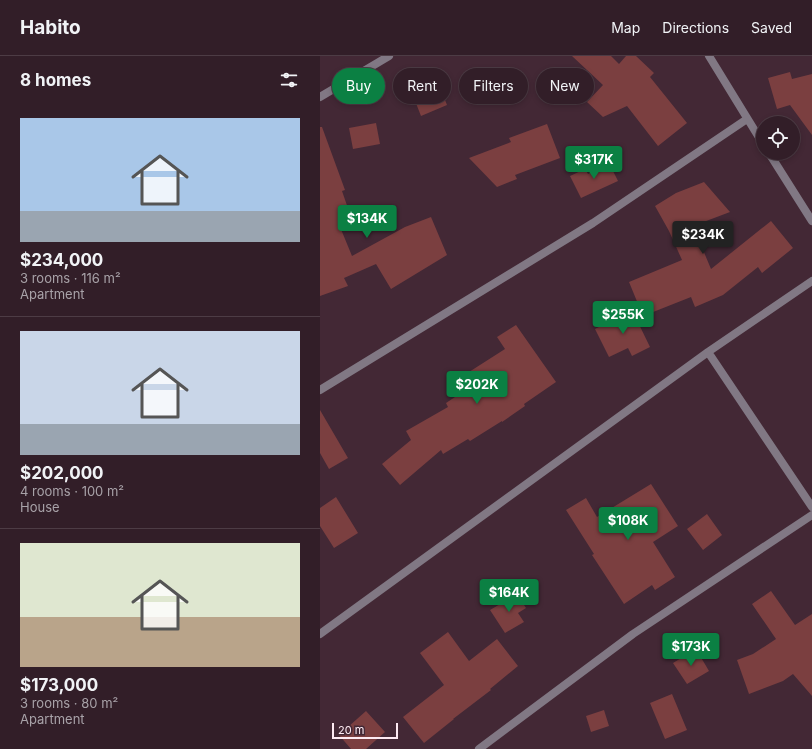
<!DOCTYPE html>
<html lang="en">
<head>
<meta charset="utf-8">
<style>
  :root { --surface:#321e28; --page:#3a2730; --text:#f1f3f6; --muted:#a8a2a8; --line:#4d3c45; --accent:#0b8043 }
  body { margin:0; font-family:Inter,sans-serif; background:var(--page); color:var(--text); height:100vh; display:flex; flex-direction:column; font-size:15px; white-space:nowrap }
  * { box-sizing:border-box; margin:0 }
  p { font-size:13px; color:var(--muted) }
  .icon { flex:none; width:22px; height:22px; fill:none; stroke:currentColor; stroke-width:2; stroke-linecap:round; stroke-linejoin:round }
  .map { position:relative; flex:1; overflow:hidden }
  .details { display:flex; flex-direction:column; background:var(--surface); width:320px }
  .details>* { flex:none }
  .top-card { position:absolute; left:12px; top:12px; width:380px; height:36px; display:flex; gap:8px }
  .tools { position:absolute; left:436px; top:60px; display:grid; gap:8px }
  .tools a { display:grid; place-items:center; width:44px; height:44px; border-radius:50%; background:var(--surface); box-shadow:0 2px 6px #0003,0 0 0 1px var(--line); font-size:20px }
  .scale { position:absolute; left:12px; bottom:10px; width:66px; box-sizing:border-box; padding-left:4px; border:2px solid #fdeaf2; border-top:0; font-size:11px; line-height:14px; white-space:nowrap; color:#fdeaf2; -webkit-text-stroke:3px #432835; paint-order:stroke }
  .price { position:absolute; translate:-50% -34px; padding:0 9px; border-radius:4px; background:var(--accent); color:#fff; font-size:13px; line-height:26px; filter:drop-shadow(0 1px 2px #0008) }
  .price::after { content:''; position:absolute; left:50%; top:24px; width:12px; height:9px; margin-left:-6px; background:inherit; clip-path:polygon(0 0,100% 0,50% 100%) }
  .price.current { background:#222; color:#fff }
  ul { padding:0; list-style:none }
  li { display:grid; align-content:center; gap:8px; height:212px; padding:0 20px }
  li+li { border-top:1px solid var(--line) }
  li span { display:grid; place-items:center; height:124px; border-radius:0px; color:#555 }
  li>.icon { margin-inline-start:auto }
  span .icon { width:72px; height:72px; fill:#fffc; stroke-width:1 }
  li b { font-size:17px }
  h2 { display:flex; justify-content:space-between; align-items:center; height:48px; padding:0 20px; font-size:17px }
  .chip { padding:0 14px; border-radius:18px; background:var(--surface); box-shadow:0 2px 6px #0003,0 0 0 1px var(--line); font-size:14px; line-height:36px }
  .chip.current { background:var(--accent); color:#fff }
  header { display:flex; align-items:center; gap:24px; box-sizing:border-box; height:56px; padding:0 20px; background:var(--surface); border-bottom:1px solid var(--line) }
  header strong { font-size:19px }
  nav { display:flex; gap:22px; margin-inline-start:auto; font-size:14px }
  main { display:flex; flex:1; min-height:0 }
  .map>svg:first-child { display:block }
  .building { fill:#7b3f40 }
  .lines { fill:none; stroke-linecap:round; stroke-linejoin:round }
  .street { stroke:#817884; stroke-width:8 }
</style>
</head>
<body>
<header>
<strong>Habito</strong>
<nav><a>Map</a><a>Directions</a><a>Saved</a></nav>
</header>
<main>
<section class="details">
<h2>8 homes<svg class="icon" aria-label="filters" viewBox="0 0 24 24"><path d="M4 7h16M4 17h16"/><circle cx="9" cy="7" r="2"/><circle cx="15" cy="17" r="2"/></svg></h2>
<ul>
<li><span style="background:linear-gradient(#a9c7e8 75%,#9aa5b1 0)"><svg class="icon" aria-label="home" viewBox="0 0 24 24"><path d="M3 11l9-7 9 7M6 9v11h12V9"/></svg></span><div><b>$234,000</b><p>3 rooms · 116 m²</p><p>Apartment</p></div></li>
<li><span style="background:linear-gradient(#c9d6e8 75%,#9aa5b1 0)"><svg class="icon" aria-label="home" viewBox="0 0 24 24"><path d="M3 11l9-7 9 7M6 9v11h12V9"/></svg></span><div><b>$202,000</b><p>4 rooms · 100 m²</p><p>House</p></div></li>
<li><span style="background:linear-gradient(#dfe7d0 60%,#b9a48a 0)"><svg class="icon" aria-label="home" viewBox="0 0 24 24"><path d="M3 11l9-7 9 7M6 9v11h12V9"/></svg></span><div><b>$173,000</b><p>3 rooms · 80 m²</p><p>Apartment</p></div></li>
</ul>
</section>
<div class="map">
<svg width="492" height="693" viewBox="0 0 492 693">
  <rect width="100%" height="100%" fill="#432835"/>
  <path class="building" d="M252,0H291L299,8L306,0H316L334,17L330,21L367,67L338,90L307,50L283,61L267,46L283,29Z
    M470,16L472,23L492,18V79L470,49L457,53L448,22Z
    M118,26L127,49L101,60L92,37Z
    M56,67L60,88L33,93L29,72Z
    M227,68L240,102L195,119L197,123L177,131L149,102L191,86L189,82Z
    M0,71H2L25,134L22,135L31,161L18,166L32,200L85,171L111,161L127,199L71,233L56,208L24,222L28,230L0,240Z
    M289,107L298,125L261,142L250,120L265,113L268,118Z
    M384,126L410,156L373,170L391,213L451,165L473,192L442,217L438,211L403,239L375,251L371,241L323,260L309,226L362,204L349,175L335,150L356,137Z
    M312,254L330,291L312,300L308,292L289,301L275,273Z
    M196,269L236,326L204,348L205,350L182,366V365L150,385L148,383L123,398L121,394L80,429L62,408L91,384L86,375L128,351L126,347L156,327L149,316L185,293L177,281Z
    M0,354L28,402L9,413L0,397Z
    M331,428L358,470L333,486L355,521L335,534L332,529L304,548L272,499L274,498L246,454L266,442L277,461Z
    M16,441L38,477L14,492L0,470V452Z
    M387,458L402,479L383,494L367,473Z
    M451,535L475,569L492,558V640L473,618L463,625L429,638L417,604L433,598L456,583L432,548Z
    M197,538L206,552L198,557L204,566L185,577L170,554Z
    M128,576L149,605L177,583L198,610L170,633L171,634L133,663H134L104,687L83,661L124,629L100,597Z
    M376,593L389,615L367,628L353,607Z
    M352,638L367,674L345,683L330,647Z
    M284,654L289,670L271,676L266,660Z
    M46,655L65,676L46,693H31L19,679Z"/>
  <g class="lines">
    <path class="street" d="M389,0L443,88
      M0,41L69,0
      M449,97L492,165
      M388,296L492,451
      M0,334L273,167L427,63
      M0,578L388,296L492,225
      M159,693L313,578L492,459"/>
  </g>
</svg>
<div class="tools">
<a><svg class="icon" aria-label="locate" viewBox="0 0 24 24"><circle cx="12" cy="12" r="6"/><path d="M12 2v4M12 18v4M2 12h4M18 12h4"/></svg></a>
</div>
<div class="scale">20 m</div>
<b class="price" style="left:274px;top:124px">$317K</b>
<b class="price" style="left:47px;top:183px">$134K</b>
<b class="price current" style="left:383px;top:199px">$234K</b>
<b class="price" style="left:303px;top:279px">$255K</b>
<b class="price" style="left:157px;top:349px">$202K</b>
<b class="price" style="left:308px;top:485px">$108K</b>
<b class="price" style="left:189px;top:557px">$164K</b>
<b class="price" style="left:371px;top:611px">$173K</b>
<div class="top-card">
<a class="chip current">Buy</a>
<a class="chip">Rent</a>
<a class="chip">Filters</a>
<a class="chip">New</a>
</div>
</div>
</main>
</body>
</html>
